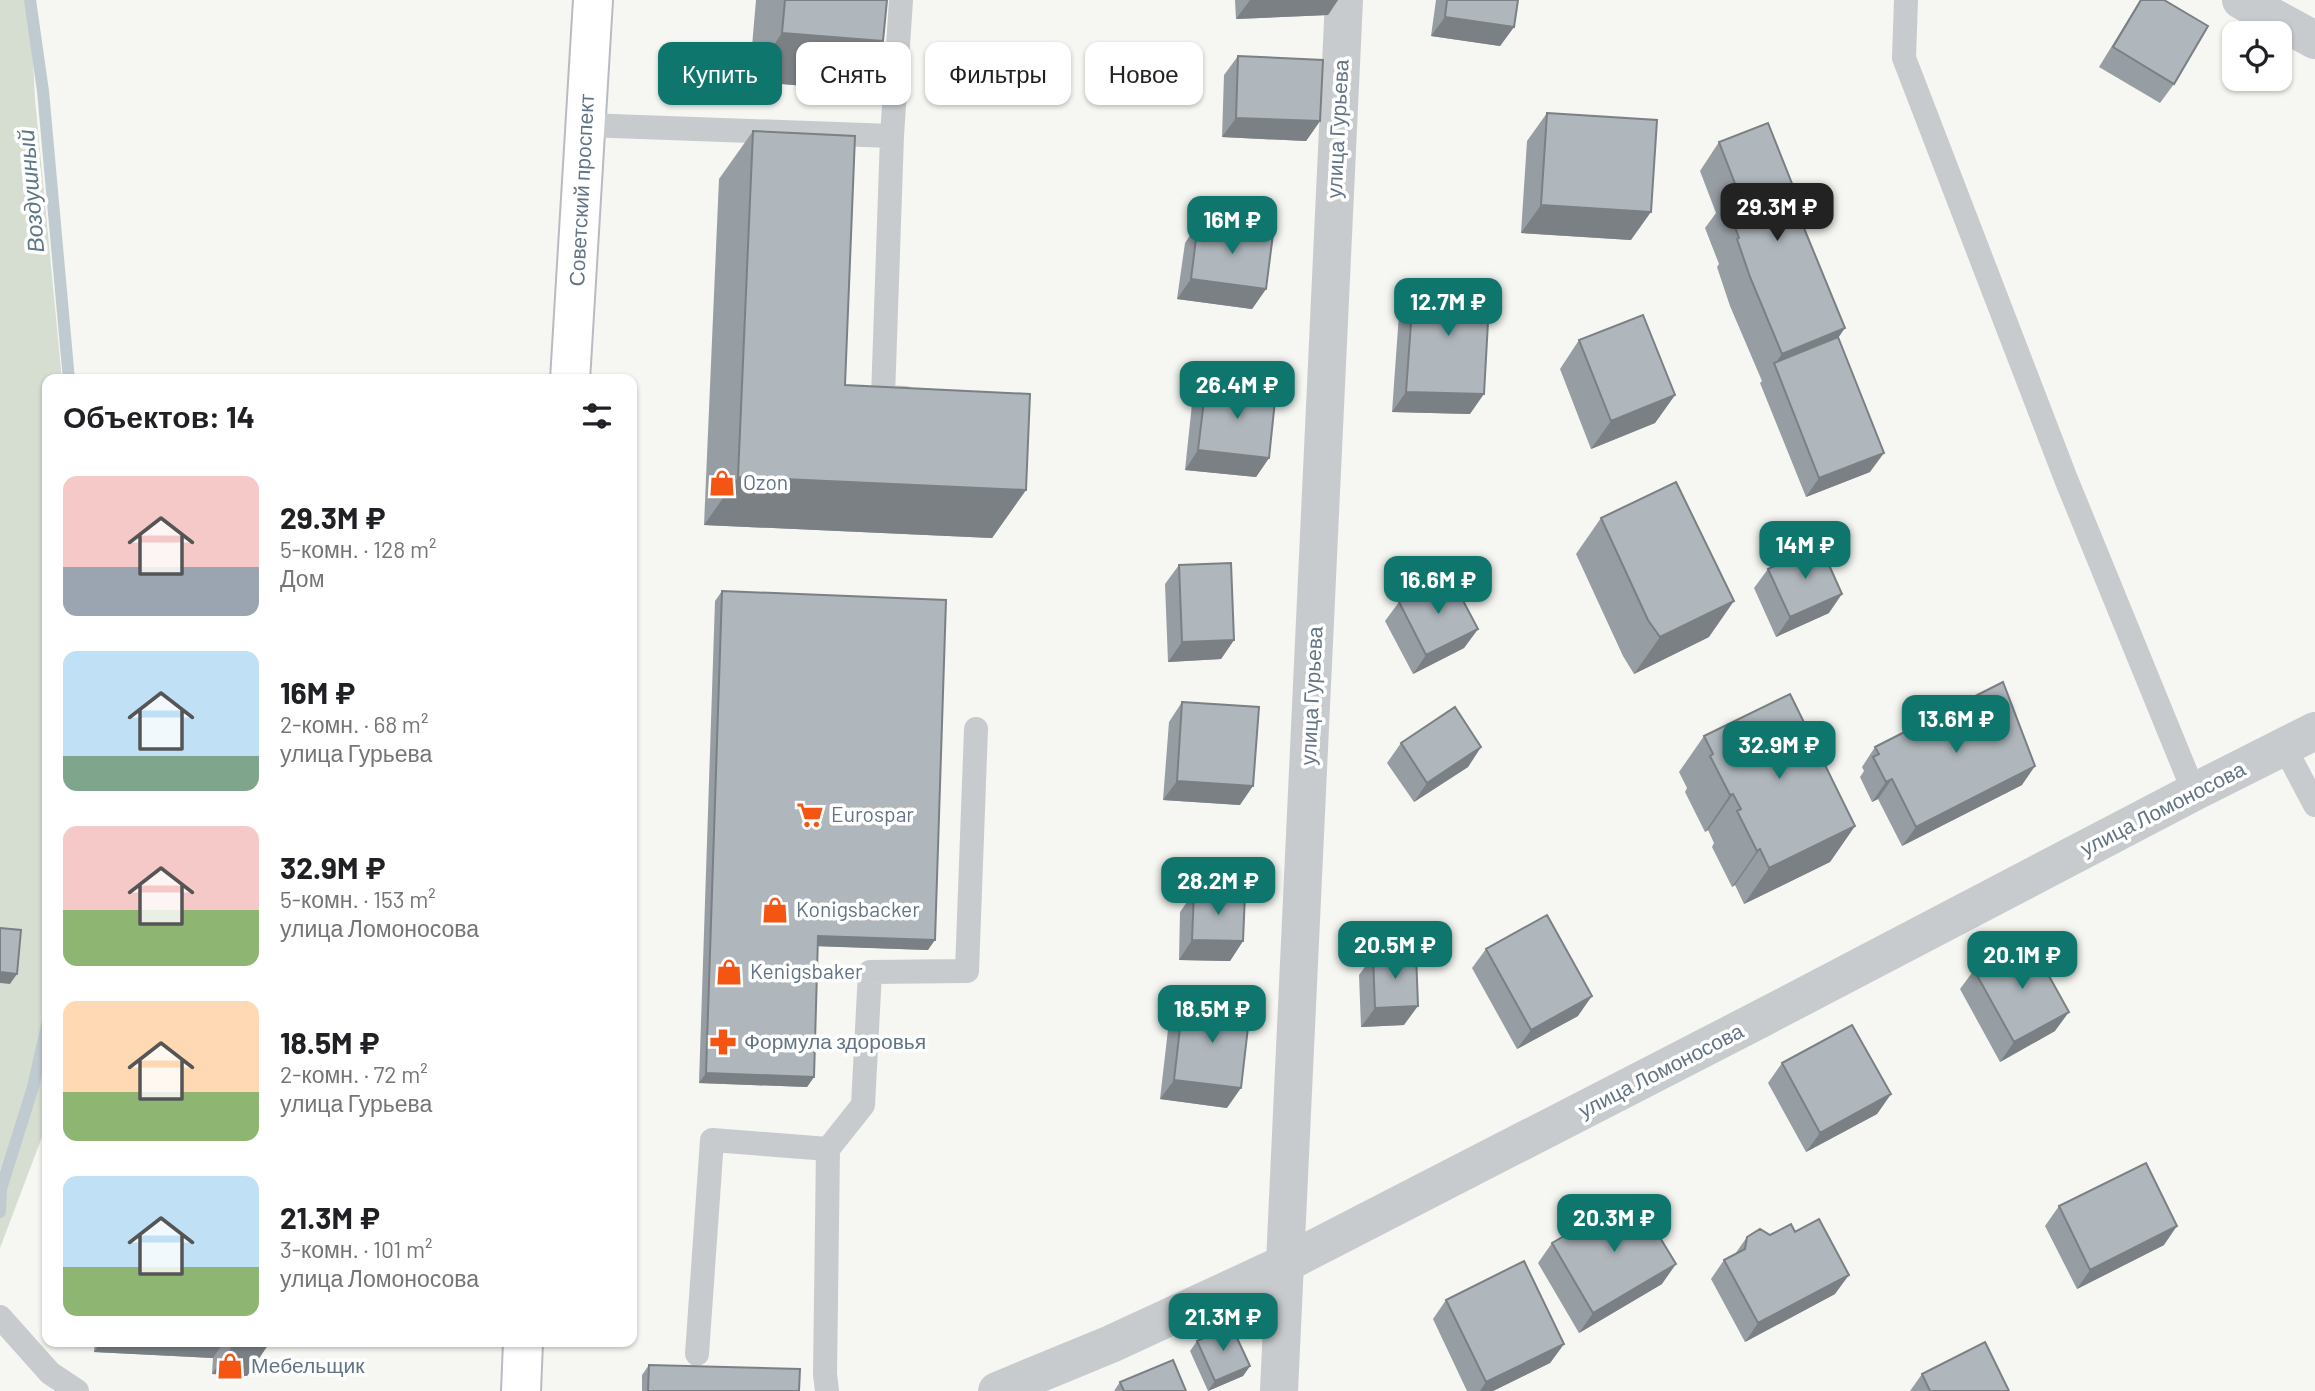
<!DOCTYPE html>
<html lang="ru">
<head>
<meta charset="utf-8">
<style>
  :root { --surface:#fff; --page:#f2f2f2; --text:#202124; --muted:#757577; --accent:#0f766e }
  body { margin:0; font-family:Barlow,sans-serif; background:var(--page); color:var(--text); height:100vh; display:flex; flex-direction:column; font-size:26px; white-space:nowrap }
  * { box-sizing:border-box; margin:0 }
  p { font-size:23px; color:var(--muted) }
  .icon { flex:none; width:38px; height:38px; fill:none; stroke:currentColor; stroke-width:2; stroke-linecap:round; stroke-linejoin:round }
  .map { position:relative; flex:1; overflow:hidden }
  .sheet { position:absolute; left:42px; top:374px; width:595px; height:973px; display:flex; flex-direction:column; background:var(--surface); border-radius:14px; box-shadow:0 2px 5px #0004 }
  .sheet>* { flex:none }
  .hud { position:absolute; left:658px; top:42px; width:665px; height:63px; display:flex; gap:14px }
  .buttons { position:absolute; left:2222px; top:21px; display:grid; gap:14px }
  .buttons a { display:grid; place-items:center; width:70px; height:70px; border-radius:14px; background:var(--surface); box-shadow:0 2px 5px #0004; font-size:35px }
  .price { position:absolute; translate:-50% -60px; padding:0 16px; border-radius:14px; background:var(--accent); color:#fff; font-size:23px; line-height:46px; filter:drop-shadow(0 2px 4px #0008) }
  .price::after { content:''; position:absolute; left:50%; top:42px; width:21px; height:16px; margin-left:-10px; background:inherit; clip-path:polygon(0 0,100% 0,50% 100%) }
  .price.current { background:#222; color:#fff }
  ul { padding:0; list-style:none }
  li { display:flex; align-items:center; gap:21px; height:175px; padding:0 21px }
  li span { display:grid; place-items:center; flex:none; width:196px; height:140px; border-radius:14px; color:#555 }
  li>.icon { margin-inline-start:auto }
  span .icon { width:84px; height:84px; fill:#fffc; stroke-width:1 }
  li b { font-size:30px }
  h2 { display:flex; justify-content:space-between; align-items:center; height:84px; padding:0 21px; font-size:30px }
  .pill { padding:0 24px; border-radius:14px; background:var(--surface); box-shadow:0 2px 5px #0004; font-size:24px; line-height:63px }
  .pill.current { background:var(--accent); color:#fff }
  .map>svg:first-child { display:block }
  .green { fill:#d6ded2 }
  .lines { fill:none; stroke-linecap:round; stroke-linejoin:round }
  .stream { stroke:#c0cbd1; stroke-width:12 }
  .primary-casing { stroke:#b8bcc0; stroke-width:42 }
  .service { stroke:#c8cbce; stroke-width:24 }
  .minor { stroke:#c8cbce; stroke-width:38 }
  .tertiary { stroke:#c8cbce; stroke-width:38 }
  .primary { stroke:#fff; stroke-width:38 }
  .wall { fill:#969da3 }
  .shaded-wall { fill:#7a8084 }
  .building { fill:#afb7bd; stroke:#7a8084; stroke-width:2 }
  .labels { text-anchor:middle; stroke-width:7; stroke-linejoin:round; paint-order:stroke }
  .street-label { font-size:21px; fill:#627486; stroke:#fff }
  .poi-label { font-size:21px; fill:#627486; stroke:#fff; text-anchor:start }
  .water-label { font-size:23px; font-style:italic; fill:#5d7783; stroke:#fff }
</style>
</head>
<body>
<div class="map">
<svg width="2315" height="1391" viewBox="0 0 2315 1391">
  <rect width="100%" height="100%" fill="#f6f6f2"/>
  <path class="green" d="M0,0H30L35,99L62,380H47V1109L45,1129L0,1248Z"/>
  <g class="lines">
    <path class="stream" d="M30,0L43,91L69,380
      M0,1212L1,1189L33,1087L47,1025"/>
    <g class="primary-casing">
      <path id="primary" d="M570,380L593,0
        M521,1391L523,1342"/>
    </g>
    <path class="service" d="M901,0L892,136L883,397L905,398
      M1906,0L1904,58L2066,479L2194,792
      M585,125L892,136
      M2285,748L2315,805
      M828,1149L863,1105L870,972L967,971L976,729
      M0,1317L50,1373L77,1391
      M697,1354L712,1140L828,1149L825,1374L827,1391"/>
    <path class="minor" d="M2241,0L2315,40
      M1279,1391L1344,0"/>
    <path class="tertiary" d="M997,1391L1111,1344L1286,1263L1764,1017L2194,792L2315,731"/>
    <use href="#primary" class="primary"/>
  </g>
  <path class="wall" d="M756,0H887L850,90L749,81Z
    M1235,0H1338L1328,15L1236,19Z
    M1436,0H1518L1514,27L1500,46L1431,36Z
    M2140,0H2164L2174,84L2160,103L2099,67Z
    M1238,56L1320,121L1306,141L1222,137L1224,75Z
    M1547,113L1631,240L1521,233L1527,141Z
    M753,131L845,385L1026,490L992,538L704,525L719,179Z
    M1719,142L1804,214L1800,219L1838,337L1870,472L1806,497L1760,383L1762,381L1730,306L1717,267L1719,264L1705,228L1716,213L1700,171Z
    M1198,223L1266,289L1252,309L1177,299L1185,243Z
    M1414,281L1470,414L1392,412L1400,300Z
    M1579,340L1675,395L1655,423L1591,449L1560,369Z
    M1206,384L1269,458L1256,477L1185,470L1192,404Z
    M1601,518L1709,637L1634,674L1623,656L1576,554Z
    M1179,565L1234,640L1221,659L1168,662L1165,584Z
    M1768,569L1829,613L1776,637L1754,588Z
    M722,591L928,950L818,946L814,1077L807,1087L699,1083L715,601Z
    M1399,602L1478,629L1464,648L1413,674L1385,621Z
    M1182,702L1240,805L1163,800L1169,722Z
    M1704,736L1855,826L1830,862L1744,904L1735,885L1732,887L1712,847L1714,843L1708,830L1705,832L1685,792L1687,788L1679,772Z
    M1401,743L1481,747L1468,767L1414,802L1387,763Z
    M1875,747L2022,785L1902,846L1878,799L1872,802L1860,777L1864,771L1862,767Z
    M1194,892L1243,941L1230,961L1179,960L1180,912Z
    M1486,949L1578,1016L1517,1049L1472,968Z
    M1373,956L1404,1025L1361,1027L1359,975Z
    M1974,970L2055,1031L2000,1062L1960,989Z
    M1183,1002L1227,1108L1160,1099L1169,1021Z
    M1782,1063L1891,1094L1877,1114L1806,1152L1768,1083Z
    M2059,1206L2164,1245L2077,1289L2045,1226Z
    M1770,1235L1835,1294L1745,1342L1711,1279L1724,1260L1735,1254L1747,1237Z
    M1552,1243L1662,1284L1579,1333L1538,1263Z
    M1446,1300L1564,1344L1550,1363L1493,1391H1467L1433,1319Z
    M1197,1341L1250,1366L1243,1376L1208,1391L1190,1351Z
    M95,1342H270L247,1376L212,1374L213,1358L94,1352Z
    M649,1365L799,1391H642V1375Z
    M1922,1374L2009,1391H1910Z
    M1120,1382L1186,1391H1114Z"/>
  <path class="shaded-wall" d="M1250,0H1338L1328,15L1236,19Z
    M1445,17L1514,27L1500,46L1431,36Z
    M782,33L883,41L850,90L749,81Z
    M1236,118L1320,121L1306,141L1222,137Z
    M1541,205L1651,212L1631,240L1521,233Z
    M1191,279L1266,289L1252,309L1177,299Z
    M1845,328L1825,357L1774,365L1782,354Z
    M1406,392L1484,394L1470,414L1392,412Z
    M1675,395L1655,423L1591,449L1611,421Z
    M1198,450L1269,458L1256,477L1185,470Z
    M1884,453L1870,472L1806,497L1819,478Z
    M738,477L1026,490L992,538L704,525Z
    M1842,594L1829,613L1776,637L1790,617Z
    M1734,601L1709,637L1634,674L1660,637Z
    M1478,629L1464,648L1413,674L1426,655Z
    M1234,640L1221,659L1168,662L1182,642Z
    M1481,747L1468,767L1414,802L1427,783Z
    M2035,766L2022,785L1902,846L1916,827Z
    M1892,779L1878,799L1872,802L1886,782Z
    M1177,781L1253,786L1240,805L1163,800Z
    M1733,794L1708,830L1705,832L1730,795Z
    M1855,826L1830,862L1744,904L1769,868Z
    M1760,849L1735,885L1732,887L1757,851Z
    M818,936L935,940L928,950L811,946Z
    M1192,940L1243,941L1230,961L1179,960Z
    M0,972L17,974L10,984L0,983Z
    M1592,996L1578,1016L1517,1049L1531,1030Z
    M1418,1006L1404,1025L1361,1027L1375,1008Z
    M2069,1012L2055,1031L2000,1062L2014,1042Z
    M706,1073L814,1077L807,1087L699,1083Z
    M1174,1080L1241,1088L1227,1108L1160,1099Z
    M1891,1094L1877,1114L1806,1152L1820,1133Z
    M2177,1226L2164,1245L2077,1289L2090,1270Z
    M1676,1264L1662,1284L1579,1333L1593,1313Z
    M1849,1275L1835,1294L1745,1342L1758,1323Z
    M101,1342H224L213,1358L94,1352Z
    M235,1342H270L247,1376L212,1374Z
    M1564,1344L1550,1363L1493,1391H1480L1486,1382Z
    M1250,1366L1243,1376L1208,1391L1215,1381Z"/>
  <path class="building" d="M785,0H887L883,41L782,33Z
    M1447,0H1518L1514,27L1445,17Z
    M2141,0H2164L2208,26L2174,84L2113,47Z
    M1238,56L1323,60L1320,121L1236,118Z
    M1547,113L1657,120L1651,212L1541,205Z
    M1768,123L1804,214L1799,216L1845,328L1782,354L1750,277L1737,239L1739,238L1725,200L1739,194L1719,142Z
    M753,131L855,136L845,385L1030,394L1026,490L738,477Z
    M1198,223L1273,234L1266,289L1191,279Z
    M1414,281L1490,286L1484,394L1406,392Z
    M1643,315L1675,395L1611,421L1579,340Z
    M1838,337L1884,453L1819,478L1774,363Z
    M1206,384L1276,391L1269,458L1198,450Z
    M1676,482L1734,601L1660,637L1648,620L1601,518Z
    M1820,545L1842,594L1790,617L1768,569Z
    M1231,563L1234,640L1182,642L1179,565Z
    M1450,576L1478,629L1426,655L1399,602Z
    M722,591L946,600L935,940L818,936L814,1077L706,1073Z
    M2003,682L2035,766L1916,827L1892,779L1886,782L1873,757L1879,754L1875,747Z
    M1790,694L1855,826L1769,868L1760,849L1757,851L1737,811L1741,809L1733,794L1730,795L1710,756L1713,754L1704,736Z
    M1182,702L1259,707L1253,786L1177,781Z
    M1455,707L1481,747L1427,783L1401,743Z
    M1194,892L1245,894L1243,941L1192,940Z
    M1547,915L1592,996L1531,1030L1486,949Z
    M0,928L21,930L17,974L0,972Z
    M2029,940L2069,1012L2014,1042L1974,970Z
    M1416,954L1418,1006L1375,1008L1373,956Z
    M1183,1002L1250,1010L1241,1088L1174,1080Z
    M1852,1025L1891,1094L1820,1133L1782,1063Z
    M2146,1163L2177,1226L2090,1270L2059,1206Z
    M1634,1195L1676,1264L1593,1313L1552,1243Z
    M1819,1219L1849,1275L1758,1323L1724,1260L1745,1249L1747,1237L1760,1229L1770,1235L1791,1224L1795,1232Z
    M1524,1261L1564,1344L1486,1382L1446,1300Z
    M1231,1325L1250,1366L1215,1381L1197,1341Z
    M1985,1342L2009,1391H1930L1922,1374Z
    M1173,1360L1186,1391H1124L1120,1382Z
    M649,1365L800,1369L799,1391H648Z"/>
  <defs>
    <g id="shop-bare" transform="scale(2.1)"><path d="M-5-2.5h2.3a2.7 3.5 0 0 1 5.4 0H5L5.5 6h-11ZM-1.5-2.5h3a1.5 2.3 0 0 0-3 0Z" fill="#f55513" stroke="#fff" stroke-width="2.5" paint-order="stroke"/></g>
    <g id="supermarket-bare" transform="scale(2.1)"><path d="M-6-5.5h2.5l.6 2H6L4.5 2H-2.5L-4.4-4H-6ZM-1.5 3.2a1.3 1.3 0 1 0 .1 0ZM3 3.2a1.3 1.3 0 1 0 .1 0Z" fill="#f55513" stroke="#fff" stroke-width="2.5" paint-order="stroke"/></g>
    <g id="pharmacy-bare" transform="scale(2.1)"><path d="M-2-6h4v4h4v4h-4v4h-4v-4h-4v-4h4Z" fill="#f55513" stroke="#fff" stroke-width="2.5" paint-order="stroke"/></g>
  </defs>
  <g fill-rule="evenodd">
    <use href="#shop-bare" x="722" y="483"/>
    <use href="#supermarket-bare" x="810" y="815"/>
    <use href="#shop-bare" x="775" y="910"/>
    <use href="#shop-bare" x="729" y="972"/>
    <use href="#pharmacy-bare" x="723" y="1042"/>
    <use href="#shop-bare" x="230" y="1366"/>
  </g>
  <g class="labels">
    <g class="street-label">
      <text transform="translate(1338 129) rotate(-87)" y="7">улица Гурьева</text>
      <text transform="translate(582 190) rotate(-87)" y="7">Советский проспект</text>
      <text transform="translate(1312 696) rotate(-87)" y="7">улица Гурьева</text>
      <text transform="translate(2163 809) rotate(-27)" y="7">улица Ломоносова</text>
      <text transform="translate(1661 1071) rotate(-27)" y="7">улица Ломоносова</text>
    </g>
    <g class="poi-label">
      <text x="743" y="490">Ozon</text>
      <text x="831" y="822">Eurospar</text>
      <text x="796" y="917">Konigsbacker</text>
      <text x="750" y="979">Kenigsbaker</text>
      <text x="744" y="1049">Формула здоровья</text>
      <text x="251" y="1373">Мебельщик</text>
    </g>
    <g class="water-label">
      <text transform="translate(31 191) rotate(-95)" y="8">Воздушный</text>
    </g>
  </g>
</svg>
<div class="buttons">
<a><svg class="icon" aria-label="locate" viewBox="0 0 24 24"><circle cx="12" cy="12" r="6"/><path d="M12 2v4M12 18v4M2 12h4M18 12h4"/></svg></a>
</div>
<b class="price current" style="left:1777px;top:243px">29.3M ₽</b>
<b class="price" style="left:1232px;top:256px">16M ₽</b>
<b class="price" style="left:1448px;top:338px">12.7M ₽</b>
<b class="price" style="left:1237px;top:421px">26.4M ₽</b>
<b class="price" style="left:1805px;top:581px">14M ₽</b>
<b class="price" style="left:1438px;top:616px">16.6M ₽</b>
<b class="price" style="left:1956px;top:755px">13.6M ₽</b>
<b class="price" style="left:1779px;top:781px">32.9M ₽</b>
<b class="price" style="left:1218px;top:917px">28.2M ₽</b>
<b class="price" style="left:1395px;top:981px">20.5M ₽</b>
<b class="price" style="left:2022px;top:991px">20.1M ₽</b>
<b class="price" style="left:1212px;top:1045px">18.5M ₽</b>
<b class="price" style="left:1614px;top:1254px">20.3M ₽</b>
<b class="price" style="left:1223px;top:1353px">21.3M ₽</b>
<div class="hud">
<a class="pill current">Купить</a>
<a class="pill">Снять</a>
<a class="pill">Фильтры</a>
<a class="pill">Новое</a>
</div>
<section class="sheet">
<h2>Объектов: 14<svg class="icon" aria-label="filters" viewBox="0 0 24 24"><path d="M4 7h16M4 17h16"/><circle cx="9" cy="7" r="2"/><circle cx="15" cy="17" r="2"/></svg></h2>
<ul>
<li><span style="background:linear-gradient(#f6c9c9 65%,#9aa5b1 0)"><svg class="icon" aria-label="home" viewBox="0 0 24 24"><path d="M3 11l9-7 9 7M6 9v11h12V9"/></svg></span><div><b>29.3M ₽</b><p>5-комн. · 128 m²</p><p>Дом</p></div></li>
<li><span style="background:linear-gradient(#bfe0f5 75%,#7fa58c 0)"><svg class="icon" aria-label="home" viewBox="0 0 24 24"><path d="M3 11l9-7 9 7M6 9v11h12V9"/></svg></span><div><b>16M ₽</b><p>2-комн. · 68 m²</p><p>улица Гурьева</p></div></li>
<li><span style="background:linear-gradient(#f6c9c9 60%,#8fb573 0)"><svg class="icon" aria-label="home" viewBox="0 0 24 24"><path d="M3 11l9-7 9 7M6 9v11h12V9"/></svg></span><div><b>32.9M ₽</b><p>5-комн. · 153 m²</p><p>улица Ломоносова</p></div></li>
<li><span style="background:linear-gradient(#ffd9b3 65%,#8fb573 0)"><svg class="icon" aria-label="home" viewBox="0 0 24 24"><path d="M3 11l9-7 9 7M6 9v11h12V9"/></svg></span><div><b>18.5M ₽</b><p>2-комн. · 72 m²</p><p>улица Гурьева</p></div></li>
<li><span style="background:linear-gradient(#bfe0f5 65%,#8fb573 0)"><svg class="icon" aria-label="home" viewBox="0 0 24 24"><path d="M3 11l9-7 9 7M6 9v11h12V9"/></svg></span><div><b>21.3M ₽</b><p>3-комн. · 101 m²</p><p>улица Ломоносова</p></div></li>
</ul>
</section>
</div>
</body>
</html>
